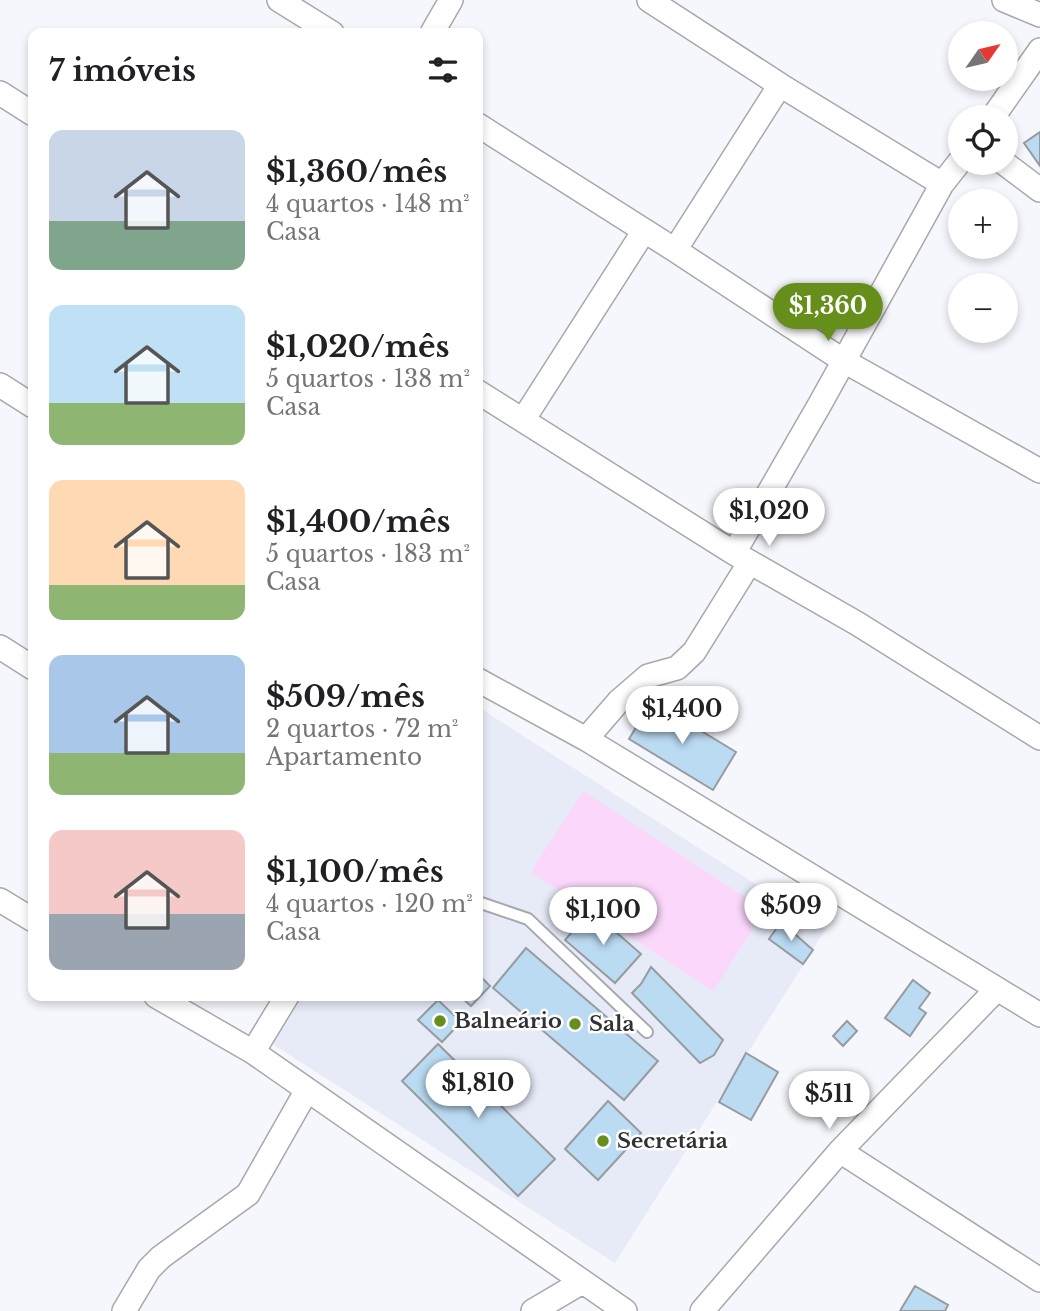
<!DOCTYPE html>
<html lang="pt">
<head>
<meta charset="utf-8">
<style>
  :root { --surface:#fff; --page:#f2f2f2; --text:#202124; --muted:#757577; --accent:#668e1b }
  body { margin:0; font-family:"Libre Baskerville",serif; background:var(--page); color:var(--text); height:100vh; display:flex; flex-direction:column; font-size:26px; white-space:nowrap }
  * { box-sizing:border-box; margin:0 }
  p { font-size:23px; color:var(--muted) }
  .icon { flex:none; width:38px; height:38px; fill:none; stroke:currentColor; stroke-width:2; stroke-linecap:round; stroke-linejoin:round }
  .map { position:relative; flex:1; overflow:hidden }
  .details { position:absolute; left:28px; top:28px; width:455px; height:973px; display:flex; flex-direction:column; background:var(--surface); border-radius:14px; box-shadow:0 4px 10px #0003 }
  .details>* { flex:none }
  .needle { width:46px; rotate:56deg }
  .controls { position:absolute; left:948px; top:21px; display:grid; gap:14px }
  .controls a { display:grid; place-items:center; width:70px; height:70px; border-radius:50%; background:var(--surface); box-shadow:0 4px 10px #0003; font-size:35px }
  .price { position:absolute; translate:-50% -60px; padding:0 16px; border-radius:24px; background:#fff; color:#222; font-size:23px; line-height:46px; filter:drop-shadow(0 2px 4px #0008) }
  .price::after { content:''; position:absolute; left:50%; top:42px; width:21px; height:16px; margin-left:-10px; background:inherit; clip-path:polygon(0 0,100% 0,50% 100%) }
  .price.on { background:var(--accent); color:#fff }
  ul { padding:0; list-style:none }
  li { display:flex; align-items:center; gap:21px; height:175px; padding:0 21px }
  li span { display:grid; place-items:center; flex:none; width:196px; height:140px; border-radius:14px; color:#555 }
  li>.icon { margin-inline-start:auto }
  span .icon { width:84px; height:84px; fill:#fffc; stroke-width:1 }
  li b { font-size:30px }
  h2 { display:flex; justify-content:space-between; align-items:center; height:84px; padding:0 21px; font-size:30px }
  .map>svg:first-child { display:block }
  .built { fill:#e7ebf7 }
  .pitch { fill:#fad7fb }
  .building { fill:#bbdbf3; stroke:#979b9e; stroke-width:2 }
  .lines { fill:none; stroke-linecap:round; stroke-linejoin:round }
  .service-casing { stroke:#a6a8ac; stroke-width:14 }
  .minor-casing { stroke:#a6a8ac; stroke-width:26 }
  .service { stroke:#fff; stroke-width:10 }
  .minor { stroke:#fff; stroke-width:23 }
  .poi-dot { fill:#668e1b; stroke:#fff; stroke-width:2.5 }
  .labels { text-anchor:middle; stroke-width:5; stroke-linejoin:round; paint-order:stroke }
  .poi-label { font-size:21px; font-weight:bold; fill:#313234; stroke:#fff; text-anchor:start }
</style>
</head>
<body>
<div class="map">
<svg width="1040" height="1311" viewBox="0 0 1040 1311">
  <rect width="100%" height="100%" fill="#f6f7fc"/>
  <path class="built" d="M478,707L826,929L615,1263L266,1040L295,996H478Z"/>
  <path class="pitch" d="M583,791L765,910L713,991L531,872Z"/>
  <path class="building" d="M1040,132V166L1024,143Z
    M652,701L736,752L713,790L629,739Z
    M591,910L641,954L615,983L565,940Z
    M781,922L813,950L803,964L769,939Z
    M526,948L658,1061L624,1100L493,988Z
    M651,967L723,1040L714,1055L700,1063L632,993L641,984Z
    M478,974L490,986L471,1006L460,996H478Z
    M913,980L930,993L919,1008L926,1013L910,1036L885,1018Z
    M438,1000L461,1022L442,1042L418,1020Z
    M847,1021L857,1031L843,1046L833,1036Z
    M438,1044L555,1159L518,1196L402,1081Z
    M746,1053L778,1072L751,1120L719,1102Z
    M608,1101L641,1133L598,1180L565,1149Z
    M915,1286L948,1305L945,1311H900Z"/>
  <g class="lines">
    <g class="service-casing">
      <path id="service" d="M478,902L528,919L647,1032"/>
    </g>
    <g class="minor-casing">
      <path id="minor" d="M279,0L332,33
        M649,0L780,85L942,184
        M1004,0L1040,15
        M432,33L451,0
        M0,93L33,114
        M993,117L1040,50
        M478,125L675,250L844,361L1040,471
        M1004,163L1040,190
        M675,250L780,85
        M0,385L33,406
        M478,392L734,553L858,624L1040,738
        M523,420L644,231
        M734,553L820,404L942,184L961,160
        M0,647L33,668
        M478,680L586,739L1040,1015
        M586,739L619,701L648,676L677,668L694,652L750,562
        M0,900L33,920
        M156,996L253,1052L625,1311
        M253,1052L287,996
        M840,1151L1040,1280
        M124,1311L149,1269L161,1257L248,1194L307,1090
        M533,1311L582,1282
        M702,1311L840,1151L997,989"/>
    </g>
    <use href="#service" class="service"/>
    <use href="#minor" class="minor"/>
  </g>
  <g class="poi-dot">
    <circle cx="440" cy="1021" r="7"/>
    <circle cx="575" cy="1024" r="7"/>
    <circle cx="603" cy="1141" r="7"/>
  </g>
  <g class="labels">
    <g class="poi-label">
      <text x="454" y="1028">Balneário</text>
      <text x="589" y="1031">Sala</text>
      <text x="617" y="1148">Secretária</text>
    </g>
  </g>
</svg>
<div class="controls">
<a><svg class="needle" viewBox="-14 -14 28 28"><path d="M0-13l5 13h-10z" fill="#e53935"/><path d="M0 13l5-13h-10z" fill="#757577"/></svg></a>
<a><svg class="icon" aria-label="locate" viewBox="0 0 24 24"><circle cx="12" cy="12" r="6"/><path d="M12 2v4M12 18v4M2 12h4M18 12h4"/></svg></a>
<a>+</a>
<a>−</a>
</div>
<b class="price on" style="left:828px;top:343px">$1,360</b>
<b class="price" style="left:769px;top:548px">$1,020</b>
<b class="price" style="left:682px;top:746px">$1,400</b>
<b class="price" style="left:791px;top:943px">$509</b>
<b class="price" style="left:603px;top:947px">$1,100</b>
<b class="price" style="left:478px;top:1120px">$1,810</b>
<b class="price" style="left:829px;top:1131px">$511</b>
<section class="details">
<h2>7 imóveis<svg class="icon" aria-label="filters" viewBox="0 0 24 24"><path d="M4 7h16M4 17h16"/><circle cx="9" cy="7" r="2"/><circle cx="15" cy="17" r="2"/></svg></h2>
<ul>
<li><span style="background:linear-gradient(#c9d6e8 65%,#7fa58c 0)"><svg class="icon" aria-label="home" viewBox="0 0 24 24"><path d="M3 11l9-7 9 7M6 9v11h12V9"/></svg></span><div><b>$1,360/mês</b><p>4 quartos · 148 m²</p><p>Casa</p></div></li>
<li><span style="background:linear-gradient(#bfe0f5 70%,#8fb573 0)"><svg class="icon" aria-label="home" viewBox="0 0 24 24"><path d="M3 11l9-7 9 7M6 9v11h12V9"/></svg></span><div><b>$1,020/mês</b><p>5 quartos · 138 m²</p><p>Casa</p></div></li>
<li><span style="background:linear-gradient(#ffd9b3 75%,#8fb573 0)"><svg class="icon" aria-label="home" viewBox="0 0 24 24"><path d="M3 11l9-7 9 7M6 9v11h12V9"/></svg></span><div><b>$1,400/mês</b><p>5 quartos · 183 m²</p><p>Casa</p></div></li>
<li><span style="background:linear-gradient(#a9c7e8 70%,#8fb573 0)"><svg class="icon" aria-label="home" viewBox="0 0 24 24"><path d="M3 11l9-7 9 7M6 9v11h12V9"/></svg></span><div><b>$509/mês</b><p>2 quartos · 72 m²</p><p>Apartamento</p></div></li>
<li><span style="background:linear-gradient(#f6c9c9 60%,#9aa5b1 0)"><svg class="icon" aria-label="home" viewBox="0 0 24 24"><path d="M3 11l9-7 9 7M6 9v11h12V9"/></svg></span><div><b>$1,100/mês</b><p>4 quartos · 120 m²</p><p>Casa</p></div></li>
</ul>
</section>
</div>
</body>
</html>
